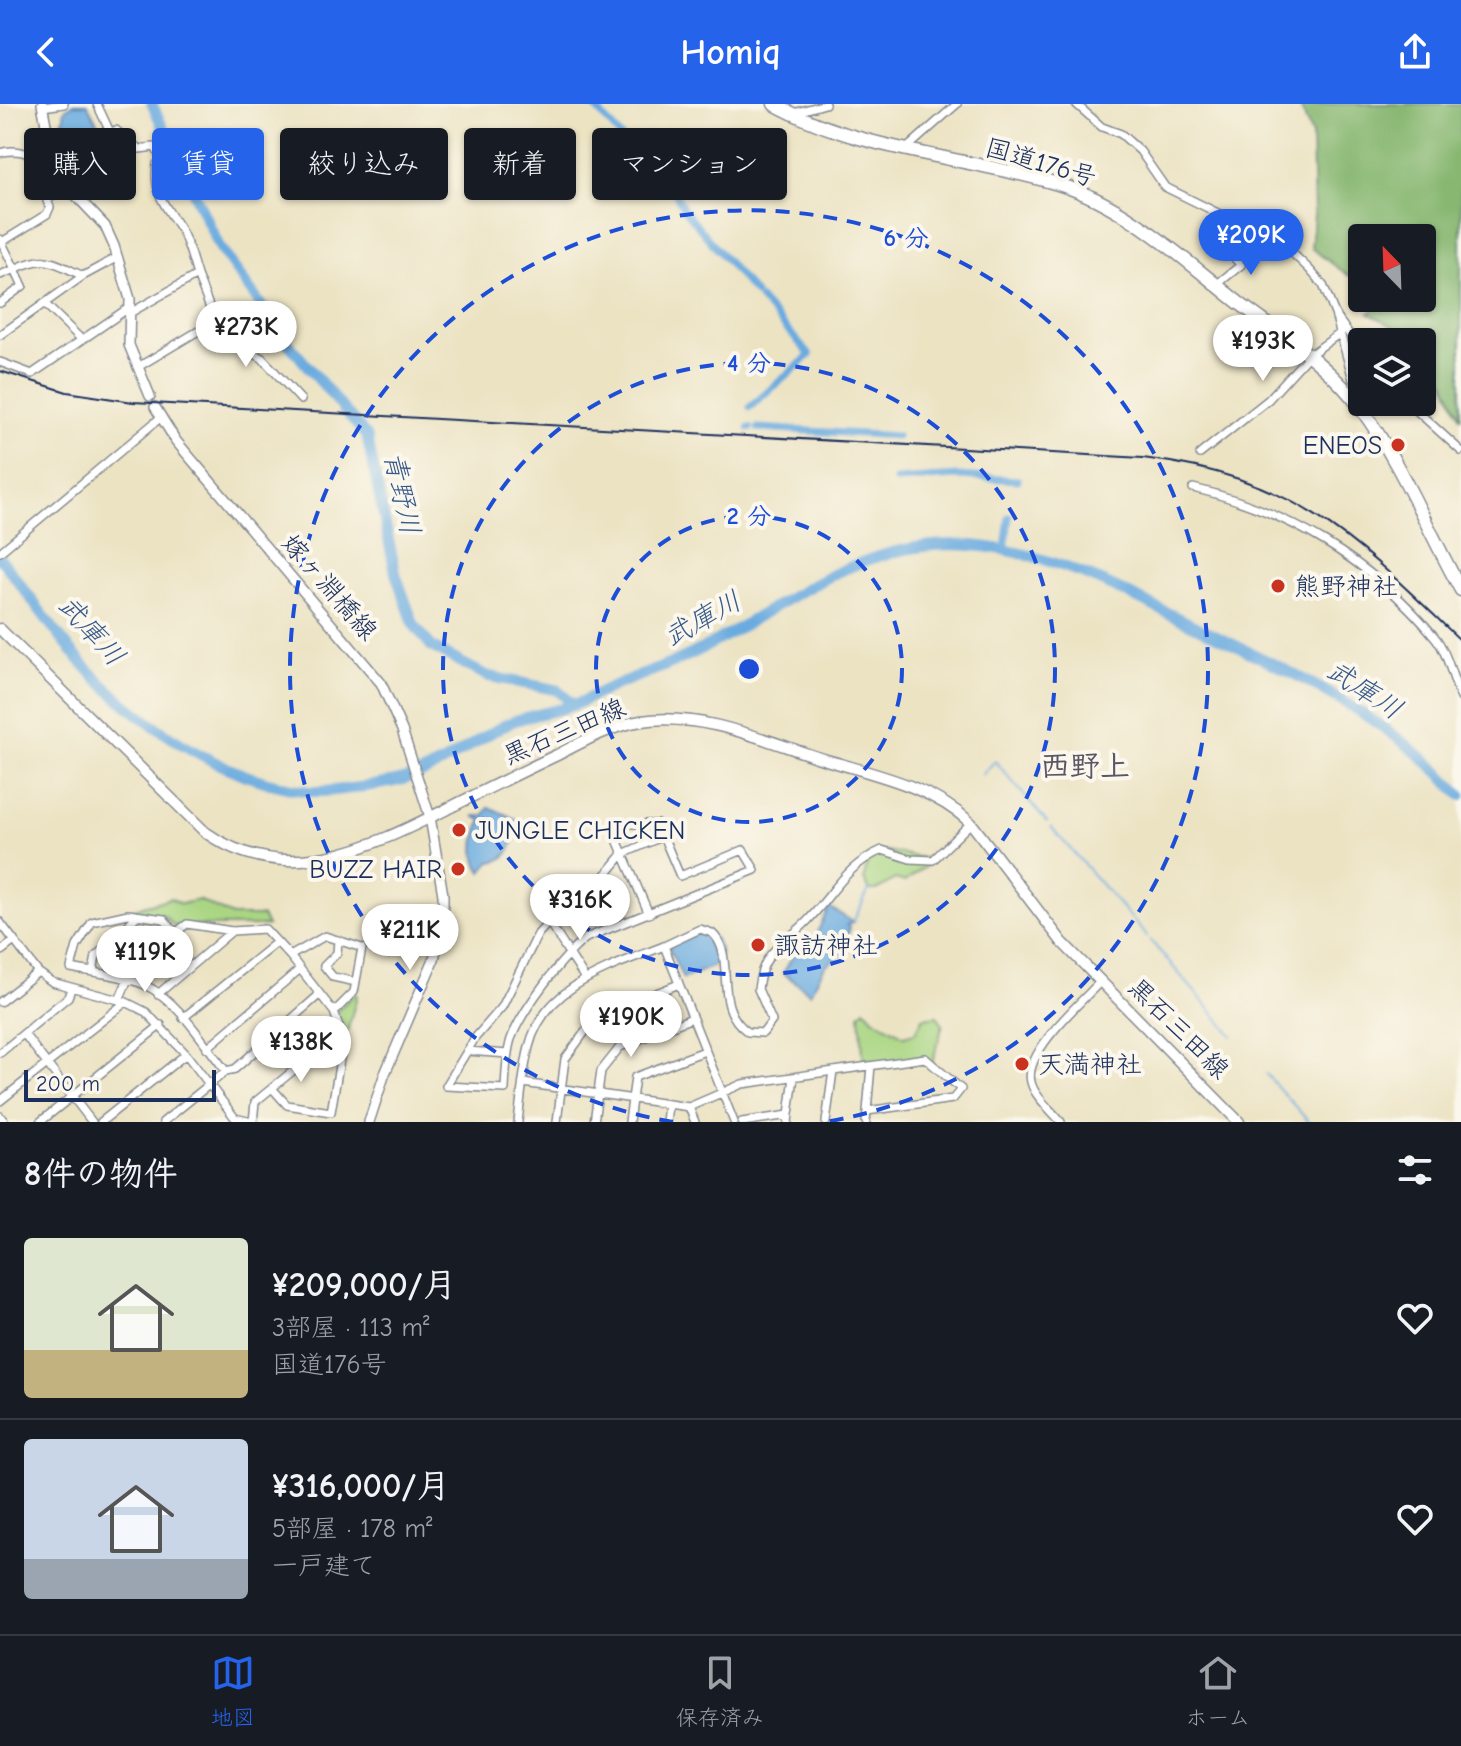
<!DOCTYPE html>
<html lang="ja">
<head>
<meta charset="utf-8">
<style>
  :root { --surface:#171b24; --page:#20242c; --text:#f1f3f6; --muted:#9ea1a6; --line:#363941; --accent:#2563eb }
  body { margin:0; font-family:"Comic Neue","Klee One",sans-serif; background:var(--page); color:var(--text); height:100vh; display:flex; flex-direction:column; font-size:30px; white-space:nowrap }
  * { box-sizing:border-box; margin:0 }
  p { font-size:26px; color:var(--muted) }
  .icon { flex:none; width:44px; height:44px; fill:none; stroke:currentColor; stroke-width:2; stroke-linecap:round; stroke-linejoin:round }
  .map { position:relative; height:1018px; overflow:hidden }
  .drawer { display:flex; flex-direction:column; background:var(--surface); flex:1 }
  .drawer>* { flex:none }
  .hud { position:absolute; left:24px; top:24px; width:800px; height:72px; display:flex; gap:16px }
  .needle { width:52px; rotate:337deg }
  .tools { position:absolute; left:1348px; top:120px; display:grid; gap:16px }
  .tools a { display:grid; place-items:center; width:88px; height:88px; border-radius:8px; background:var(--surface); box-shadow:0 2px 6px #0004; font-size:40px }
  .scale { position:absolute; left:24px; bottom:20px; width:192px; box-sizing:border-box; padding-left:8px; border:4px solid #1b2f5e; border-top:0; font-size:22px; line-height:28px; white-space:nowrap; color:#1b2f5e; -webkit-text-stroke:6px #fbf7ec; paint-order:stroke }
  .price { position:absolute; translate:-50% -68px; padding:0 18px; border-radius:28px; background:#fff; color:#222; font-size:26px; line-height:52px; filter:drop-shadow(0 2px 4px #0008) }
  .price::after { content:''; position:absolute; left:50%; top:48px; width:24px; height:18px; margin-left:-12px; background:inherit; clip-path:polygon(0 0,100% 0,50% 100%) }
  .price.selected { background:var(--accent); color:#fff }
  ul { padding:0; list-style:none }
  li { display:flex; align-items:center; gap:24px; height:200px; padding:0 24px }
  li+li { border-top:2px solid var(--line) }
  li span { display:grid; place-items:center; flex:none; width:224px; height:160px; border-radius:8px; color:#555 }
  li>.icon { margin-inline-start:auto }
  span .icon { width:96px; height:96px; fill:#fffc; stroke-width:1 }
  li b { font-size:34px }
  h2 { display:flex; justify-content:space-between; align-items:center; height:96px; padding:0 24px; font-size:34px }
  .tag { padding:0 28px; border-radius:8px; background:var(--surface); box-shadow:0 2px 6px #0004; font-size:28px; line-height:72px }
  .tag.selected { background:var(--accent); color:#fff }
  header { display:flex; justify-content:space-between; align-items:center; height:104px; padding:0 24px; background:var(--accent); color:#fff; font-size:36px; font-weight:800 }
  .tabs { display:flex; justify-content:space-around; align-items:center; height:112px; border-top:2px solid var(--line); background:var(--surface); font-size:22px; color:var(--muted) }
  .tabs a { display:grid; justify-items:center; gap:4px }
  .tabs .selected { color:var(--accent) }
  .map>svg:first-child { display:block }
  .green { fill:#aad683; stroke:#628270; stroke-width:2 }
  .forest { fill:#87b771; stroke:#517368; stroke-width:2 }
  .water { fill:#6babdf; stroke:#436d9e; stroke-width:2 }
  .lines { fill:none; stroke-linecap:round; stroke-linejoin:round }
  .stream { stroke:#6babdf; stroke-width:2 }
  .canal { stroke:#6babdf; stroke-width:7 }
  .river { stroke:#6babdf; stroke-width:11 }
  .minor-casing { stroke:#848990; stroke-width:10 }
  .tertiary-casing { stroke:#848990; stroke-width:12 }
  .secondary-casing { stroke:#848990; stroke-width:13 }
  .trunk-casing { stroke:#848990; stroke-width:15 }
  .minor { stroke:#fff; stroke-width:7 }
  .tertiary { stroke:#fff; stroke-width:9 }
  .secondary { stroke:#fff; stroke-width:10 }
  .trunk { stroke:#fff; stroke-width:12 }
  .rail { stroke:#1b2f5e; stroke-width:2 }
  .ring { fill:none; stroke:#1d4ed8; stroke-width:4; stroke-dasharray:14 10 }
  .poi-dot { fill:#c8321e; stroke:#fbf7ec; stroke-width:3 }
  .labels { text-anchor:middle; stroke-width:8; stroke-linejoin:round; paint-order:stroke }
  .street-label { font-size:26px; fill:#1b2f5e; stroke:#fbf7ec }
  .poi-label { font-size:26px; fill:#1b2f5e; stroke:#fbf7ec; text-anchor:start }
  .water-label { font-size:28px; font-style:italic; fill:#375a8b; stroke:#fbf7ec }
  .quarter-label { font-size:30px; font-weight:bold; fill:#5a5664; stroke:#fbf7ec }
  .centre { fill:#1d4ed8; stroke:#fbf7ec; stroke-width:4 }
  .ring-label { font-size:24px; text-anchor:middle; font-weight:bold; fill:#1d4ed8; stroke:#fbf7ec; stroke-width:8; stroke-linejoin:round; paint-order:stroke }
</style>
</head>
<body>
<header><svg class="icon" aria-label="back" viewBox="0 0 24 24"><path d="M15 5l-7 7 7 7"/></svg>Homiq<svg class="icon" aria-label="share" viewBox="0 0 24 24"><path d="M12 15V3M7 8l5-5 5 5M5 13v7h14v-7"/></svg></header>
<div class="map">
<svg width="1461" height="1018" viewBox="0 0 1461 1018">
  <rect width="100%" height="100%" fill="#fbf7ec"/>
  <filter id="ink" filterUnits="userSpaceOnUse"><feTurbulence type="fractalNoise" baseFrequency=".0125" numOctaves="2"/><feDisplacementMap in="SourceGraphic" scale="16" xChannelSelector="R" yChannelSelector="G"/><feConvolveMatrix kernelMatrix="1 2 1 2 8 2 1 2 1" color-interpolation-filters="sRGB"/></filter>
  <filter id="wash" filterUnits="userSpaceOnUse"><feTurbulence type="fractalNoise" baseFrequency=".006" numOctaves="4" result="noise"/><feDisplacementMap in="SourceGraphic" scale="32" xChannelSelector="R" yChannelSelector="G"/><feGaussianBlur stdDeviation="1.8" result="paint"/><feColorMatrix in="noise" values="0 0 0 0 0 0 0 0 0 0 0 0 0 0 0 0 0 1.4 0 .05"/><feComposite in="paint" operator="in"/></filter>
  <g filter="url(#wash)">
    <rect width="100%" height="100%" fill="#ece3c3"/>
    <path class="green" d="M887,747L933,756L905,778L895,775L877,786H869L864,775L868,752Z
      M170,794L181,800L199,796L232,812H262L267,822H174L165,812L127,809C139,801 157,799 170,794Z
      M355,889L357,892L343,943L336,934L342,922L336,908Z
      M865,905L873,914L904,932L915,929L923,914L937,912L943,920L932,960L925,954L864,963L860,910Z"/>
    <path class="forest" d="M1299,0H1461V314L1444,275L1422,248V238H1414L1407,230L1369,209L1382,199L1380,194H1422V134H1362V171L1349,172L1311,144L1314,111L1312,31Z"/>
    <path class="water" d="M73,0H87L101,26L70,49L63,46L60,39L65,5Z
      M489,703L527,720L531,727L517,729C510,745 509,756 490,758L482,768C471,752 475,732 482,716L474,712H484Z
      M829,803L853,818L847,821L850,823L842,850L825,862L810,889L783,869L795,849L817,829Z
      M699,828L714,834L720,845V859L683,875L669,844L671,839Z"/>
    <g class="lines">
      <path class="stream" d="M982,671L995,657L1047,718
        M1051,723L1147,832
        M853,818L869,786
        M1150,836L1233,932
        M1266,970L1309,1018"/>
      <path class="canal" d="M592,0L665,83L672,84
        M675,88L684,106L755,190
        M750,303L810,251L760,195
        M749,324H750
        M758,324L897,332
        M896,376L958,372L1018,376
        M1005,445L1009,413"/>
      <path class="river" d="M152,0L220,144L288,239L367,333L396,471L414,521L432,543L487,572L557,586L574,601
        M0,454C28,489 53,527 83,560C139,620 223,675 306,687C323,690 387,680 405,675C443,664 474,636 509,619C530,610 552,609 573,601C587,597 598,588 611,583C646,569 677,559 711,540C786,499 851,446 940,441C1034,436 1118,486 1201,525C1294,569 1390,613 1461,691"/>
    </g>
  </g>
  <g filter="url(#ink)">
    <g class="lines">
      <g class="minor-casing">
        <path id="minor" d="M97,0L110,28
          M1076,0L1102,23L1121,30L1140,47L1165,83L1285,142L1309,165L1323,181L1335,210L1359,297
          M42,3L64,0
          M794,9L825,0
          M906,45L957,0
          M0,49C23,41 40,59 62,57C85,55 97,32 116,26L139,45L155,43L168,67L198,53
          M157,60C153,89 164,100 179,123C188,136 192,156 197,171
          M2,138L47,110L50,103L47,97L66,81
          M0,171L15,165L0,135
          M1216,181L1241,161L1236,156
          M0,199L23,182L15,165C47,149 54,159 83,172L118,153
          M45,200L81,235
          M130,209L197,171L215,217L138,263
          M1336,212L1362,248
          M215,217L223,234L262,254L301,296
          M0,231L83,172
          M0,258L32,270L130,203
          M1407,298L1461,347
          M1200,350L1268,296L1308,252L1339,230
          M1193,384C1287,406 1372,457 1434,532C1448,548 1452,575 1461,594
          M0,448L160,314
          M663,732L680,772L743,746L755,766L586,834C562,853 522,906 511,935C506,951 506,969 505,985L446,982L475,934L502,903L538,830L549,818L584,797L623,750Z
          M649,810L618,738L625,720H657L663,732
          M0,818L38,868L52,878L126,898L146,908L186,950L235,1014L252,1018
          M549,818L584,873
          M338,836L337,849L324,862L333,873L356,878
          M664,842L700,825L712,829C738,852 710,902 748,928L763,929L772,917L758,885C763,841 788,840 811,813C835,787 847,761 882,746L910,755L933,756L971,719
          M0,848L13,838
          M290,852L334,908
          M93,868L96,852L137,812
          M158,890L232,827
          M119,896L132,866L175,829
          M0,898L38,868
          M183,914L277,838
          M24,930L92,1018
          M207,944L300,865
          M467,947L508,950
          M0,949L68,893L71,885
          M226,967C203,939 179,897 145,881C122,871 95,869 71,864L77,842L92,818L128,810L164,815L175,829L187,820L232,827L265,825L290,852L325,832L362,844L354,888L334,908L340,926L334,933L342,944L331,1008L287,1001L272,984
          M523,979L689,1003L742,980L925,954L961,985L953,995L867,1007L866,1018
          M0,997L126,898
          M689,1003L695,1018
          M867,1007L871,962
          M0,1012L5,1018
          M40,1018L161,921
          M101,1018L186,950
          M163,1018L226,967L235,965L320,890
          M253,1018L255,998L334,933
          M518,1018C521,993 523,967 529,943C544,881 612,863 664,842L734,1018
          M557,1018L565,955L596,913L679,880
          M594,1018L601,967L620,943L692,914
          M629,1018L635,973L705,947
          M666,1018L668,1001
          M742,1018L789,1011
          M788,1018L794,973
          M826,1018L833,967
          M1061,1018C1052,1007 1034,992 1031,978C1023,949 1081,898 1100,878"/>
      </g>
      <g class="tertiary-casing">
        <path id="tertiary" d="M42,0L49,36L66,81L105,122L114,142L130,195L129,241L150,292
          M155,303L176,337L381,579L402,626L430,713L443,791V814L434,855L384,972L369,1018"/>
      </g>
      <g class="secondary-casing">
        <path id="secondary" d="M0,525L205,728C287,786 371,743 449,704C485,686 521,668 557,651C584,637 611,622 641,617C703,608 766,637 823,655C876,671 929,681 971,719L1062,838L1239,1018"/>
      </g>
      <g class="trunk-casing">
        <path id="trunk" d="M774,0C861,48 964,52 1058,80C1127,101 1183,155 1239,199C1282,231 1331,262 1362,306C1402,361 1428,427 1461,486"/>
      </g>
      <use href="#minor" class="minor"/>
      <use href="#tertiary" class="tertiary"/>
      <use href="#secondary" class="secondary"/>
      <use href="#trunk" class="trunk"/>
      <path class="rail" d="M0,267L67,288L133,298L1143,354C1297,373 1355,435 1461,537"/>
    </g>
  </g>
  <g class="ring">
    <circle cx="749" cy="565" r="153"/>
    <circle cx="749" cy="565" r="306"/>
    <path d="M673 1018A459 459 0 1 1 825 1018"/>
  </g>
  <g class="poi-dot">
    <circle cx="1398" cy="341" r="8"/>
    <circle cx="1278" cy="482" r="8"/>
    <circle cx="459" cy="726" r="8"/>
    <circle cx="458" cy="765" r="8"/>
    <circle cx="758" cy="841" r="8"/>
    <circle cx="1022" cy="960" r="8"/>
  </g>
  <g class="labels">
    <g class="street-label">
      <text transform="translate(1041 58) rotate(16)" y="9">国道176号</text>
      <text transform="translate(330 483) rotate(49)" y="9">嫁ヶ淵橋線</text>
      <text transform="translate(564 627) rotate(-23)" y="9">黒石三田線</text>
      <text transform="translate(1179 924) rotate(45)" y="9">黒石三田線</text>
    </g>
    <g class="poi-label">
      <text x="1382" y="350" text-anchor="end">ENEOS</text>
      <text x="1294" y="491">熊野神社</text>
      <text x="475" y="735">JUNGLE CHICKEN</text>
      <text x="442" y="774" text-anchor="end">BUZZ HAIR</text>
      <text x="774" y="850">諏訪神社</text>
      <text x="1038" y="969">天満神社</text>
    </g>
    <g class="water-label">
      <text transform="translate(403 389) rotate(78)" y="10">青野川</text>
      <text transform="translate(702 514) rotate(-29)" y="10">武庫川</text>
      <text transform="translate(92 526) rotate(48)" y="10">武庫川</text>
      <text transform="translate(1365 585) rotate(33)" y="10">武庫川</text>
    </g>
    <g class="quarter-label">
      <text x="1085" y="672">西野上</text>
    </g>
  </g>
  <circle cx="749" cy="565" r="12" class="centre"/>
  <g class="ring-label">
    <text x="906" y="142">6 分</text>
    <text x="749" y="267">4 分</text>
    <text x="749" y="420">2 分</text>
  </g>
</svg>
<div class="tools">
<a><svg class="needle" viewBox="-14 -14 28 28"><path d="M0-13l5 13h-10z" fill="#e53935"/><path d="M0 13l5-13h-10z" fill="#9ea1a6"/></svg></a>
<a><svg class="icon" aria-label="layers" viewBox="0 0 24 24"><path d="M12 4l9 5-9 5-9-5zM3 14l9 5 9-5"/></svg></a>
</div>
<div class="scale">200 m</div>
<b class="price selected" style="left:1251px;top:173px">¥209K</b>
<b class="price" style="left:246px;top:265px">¥273K</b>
<b class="price" style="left:1263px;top:279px">¥193K</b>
<b class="price" style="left:580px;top:838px">¥316K</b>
<b class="price" style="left:410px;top:868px">¥211K</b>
<b class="price" style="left:145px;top:890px">¥119K</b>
<b class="price" style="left:631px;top:955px">¥190K</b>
<b class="price" style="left:301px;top:980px">¥138K</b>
<div class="hud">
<a class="tag">購入</a>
<a class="tag selected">賃貸</a>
<a class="tag">絞り込み</a>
<a class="tag">新着</a>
<a class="tag">マンション</a>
</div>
</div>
<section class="drawer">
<h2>8件の物件<svg class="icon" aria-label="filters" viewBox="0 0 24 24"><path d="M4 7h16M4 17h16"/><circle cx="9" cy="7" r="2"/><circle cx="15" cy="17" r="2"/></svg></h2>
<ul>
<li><span style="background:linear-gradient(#dfe7d0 70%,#c2b280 0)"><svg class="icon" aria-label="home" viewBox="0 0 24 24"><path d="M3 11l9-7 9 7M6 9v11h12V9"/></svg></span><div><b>¥209,000/月</b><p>3部屋 · 113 m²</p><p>国道176号</p></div><svg class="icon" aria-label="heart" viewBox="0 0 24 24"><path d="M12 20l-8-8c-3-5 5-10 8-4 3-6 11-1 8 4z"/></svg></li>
<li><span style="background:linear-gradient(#c9d6e8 75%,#9aa5b1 0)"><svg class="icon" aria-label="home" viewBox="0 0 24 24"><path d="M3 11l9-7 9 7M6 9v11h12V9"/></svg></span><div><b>¥316,000/月</b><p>5部屋 · 178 m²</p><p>一戸建て</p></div><svg class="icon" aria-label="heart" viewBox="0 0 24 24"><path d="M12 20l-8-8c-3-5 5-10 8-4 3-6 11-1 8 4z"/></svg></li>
</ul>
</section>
<nav class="tabs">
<a class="selected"><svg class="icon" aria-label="map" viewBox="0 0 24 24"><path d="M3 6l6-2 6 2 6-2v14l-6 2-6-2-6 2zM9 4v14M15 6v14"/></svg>地図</a>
<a><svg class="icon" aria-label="saved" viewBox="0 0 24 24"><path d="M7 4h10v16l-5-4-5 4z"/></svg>保存済み</a>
<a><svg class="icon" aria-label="home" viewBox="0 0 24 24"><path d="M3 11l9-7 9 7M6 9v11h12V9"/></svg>ホーム</a>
</nav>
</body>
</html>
